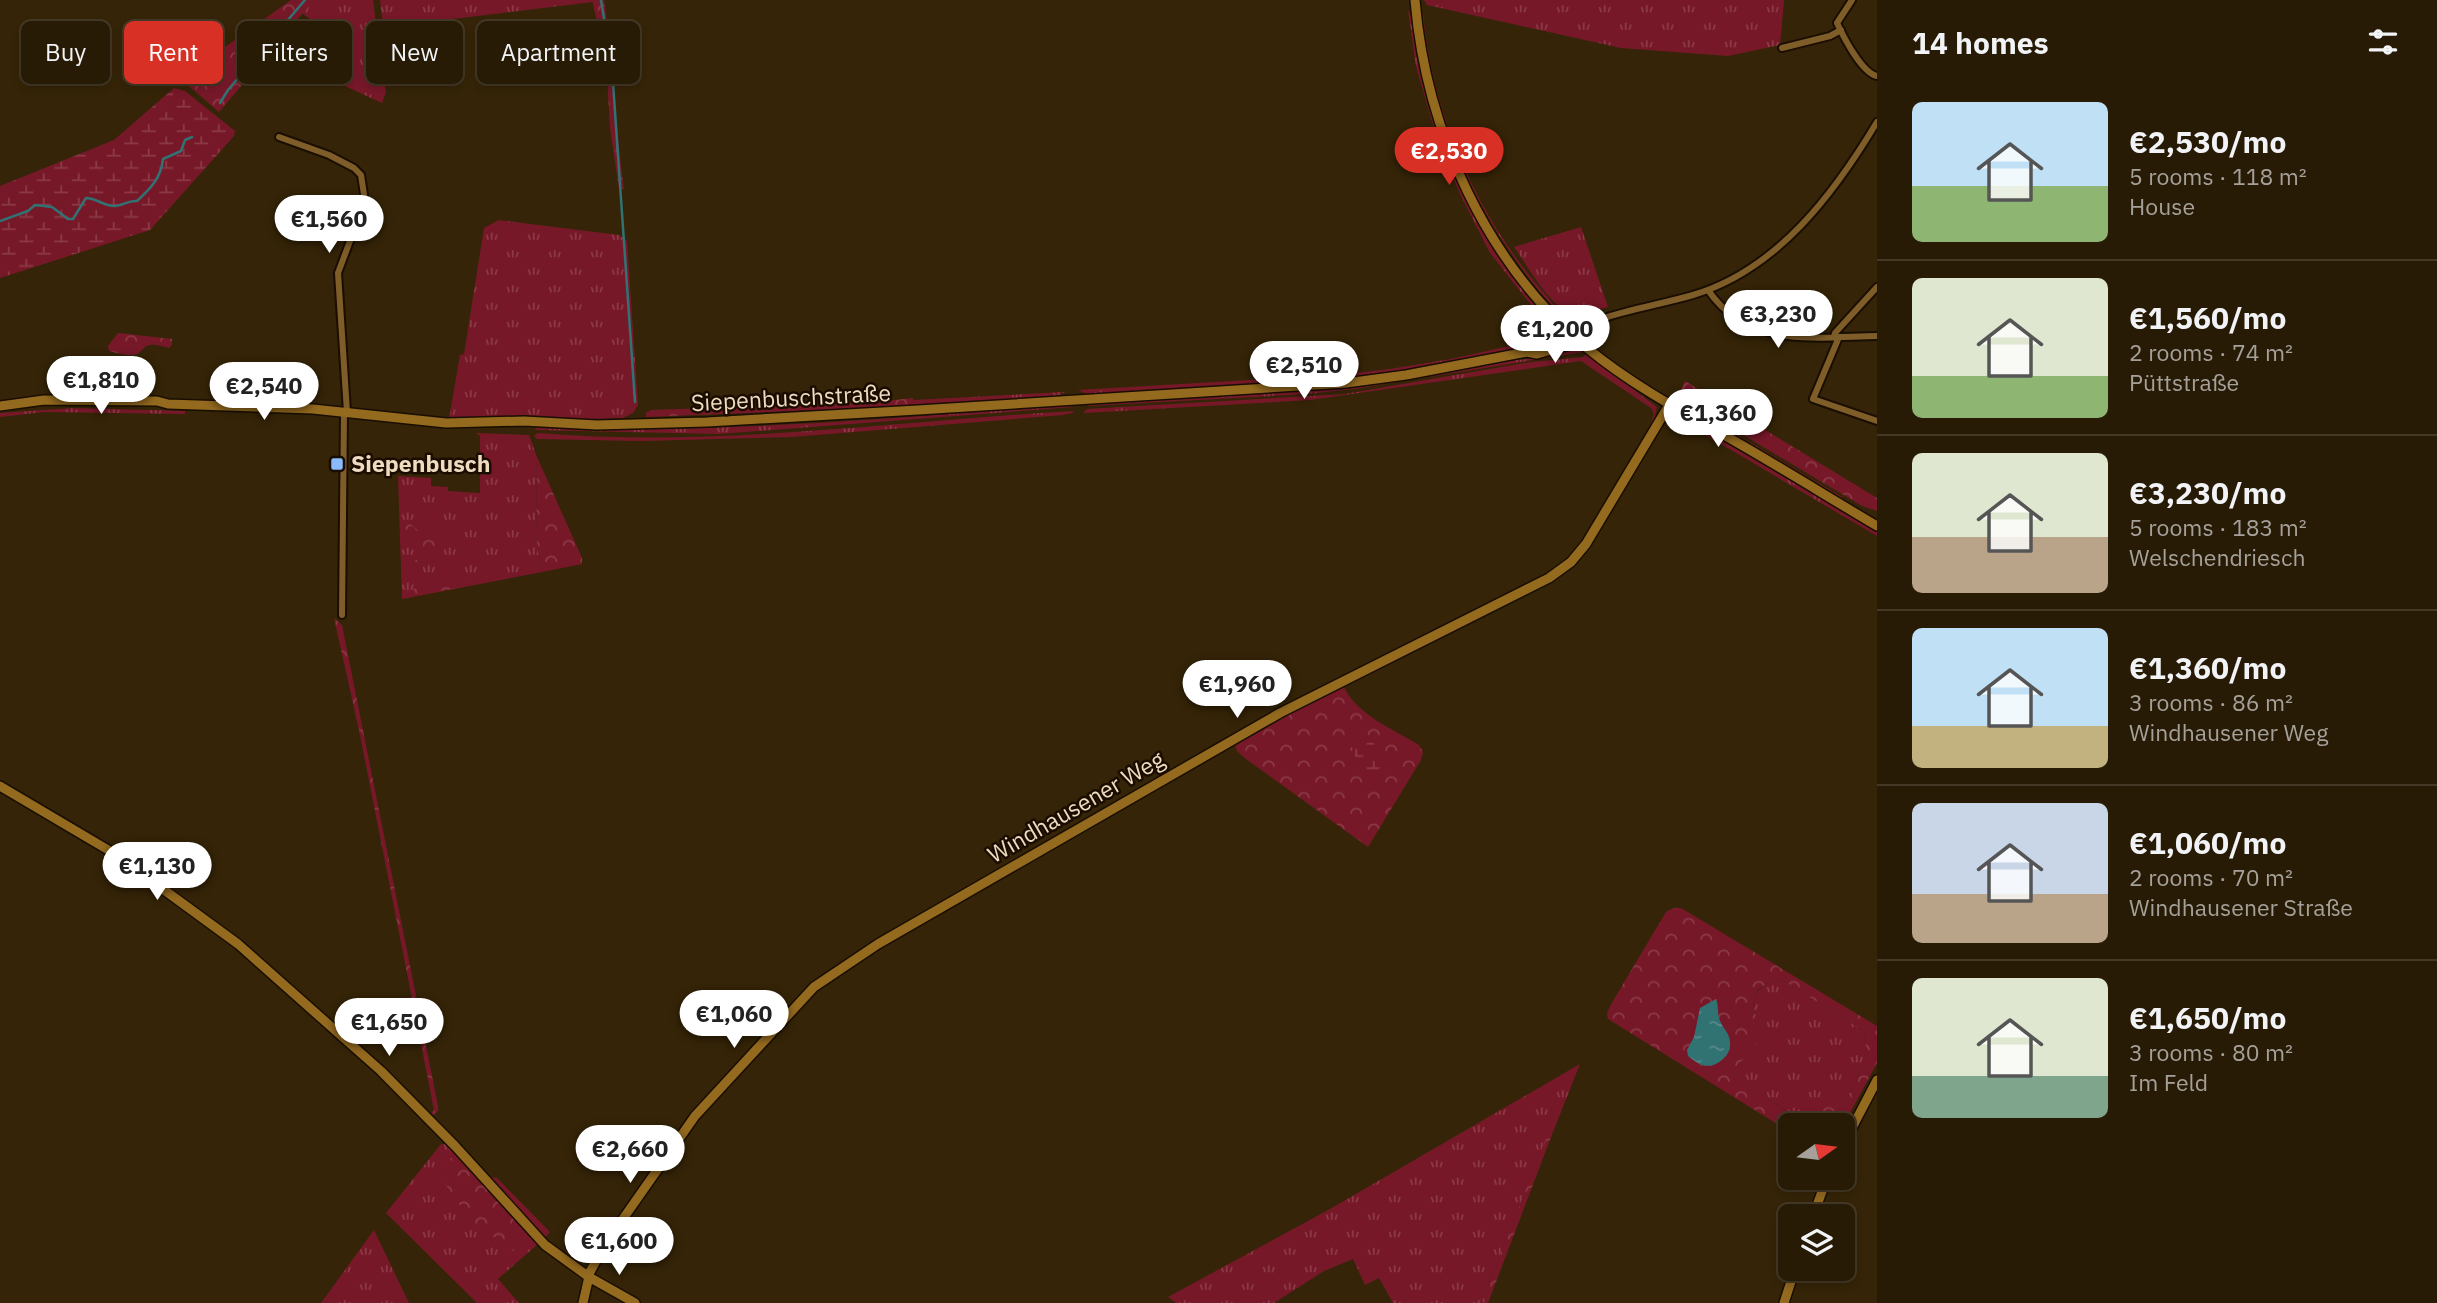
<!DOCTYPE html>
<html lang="en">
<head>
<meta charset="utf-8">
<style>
  :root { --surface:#281b05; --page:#30240f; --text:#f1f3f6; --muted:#a5a19a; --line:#443927; --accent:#d93025 }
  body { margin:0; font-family:"IBM Plex Sans",sans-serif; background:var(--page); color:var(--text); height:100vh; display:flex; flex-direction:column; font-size:26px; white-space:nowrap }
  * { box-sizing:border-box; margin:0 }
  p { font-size:23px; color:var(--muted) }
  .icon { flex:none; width:38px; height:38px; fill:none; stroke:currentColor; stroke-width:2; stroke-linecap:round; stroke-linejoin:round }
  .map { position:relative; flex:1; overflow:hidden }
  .details { display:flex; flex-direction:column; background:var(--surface); width:560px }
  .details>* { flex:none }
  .banner { position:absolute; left:21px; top:21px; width:665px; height:63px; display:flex; gap:14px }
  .needle { width:46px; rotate:76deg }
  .controls { position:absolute; left:1778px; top:1113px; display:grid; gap:14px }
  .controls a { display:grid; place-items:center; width:77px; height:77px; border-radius:10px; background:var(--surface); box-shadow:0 4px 10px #0003,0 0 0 2px var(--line); font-size:35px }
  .price { position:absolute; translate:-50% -60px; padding:0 16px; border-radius:24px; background:#fff; color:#222; font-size:23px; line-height:46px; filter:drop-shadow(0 2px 4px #0008) }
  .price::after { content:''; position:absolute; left:50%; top:42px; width:21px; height:16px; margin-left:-10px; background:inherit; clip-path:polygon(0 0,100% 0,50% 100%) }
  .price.current { background:var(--accent); color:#fff }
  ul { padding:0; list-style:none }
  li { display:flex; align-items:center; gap:21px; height:175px; padding:0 35px }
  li+li { border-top:2px solid var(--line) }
  li span { display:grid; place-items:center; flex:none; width:196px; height:140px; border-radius:10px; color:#555 }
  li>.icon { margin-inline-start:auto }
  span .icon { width:84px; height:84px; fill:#fffc; stroke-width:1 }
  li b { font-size:30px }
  h2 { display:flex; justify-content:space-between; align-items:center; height:84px; padding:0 35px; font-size:30px }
  .tag { padding:0 24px; border-radius:10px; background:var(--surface); box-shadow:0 4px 10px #0003,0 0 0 2px var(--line); font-size:24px; line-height:63px }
  .tag.current { background:var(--accent); color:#fff }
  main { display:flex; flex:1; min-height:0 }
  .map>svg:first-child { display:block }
  .grass { fill:url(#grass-tufts) }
  .forest { fill:url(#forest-crowns) }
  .wetland { fill:url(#wetland-marsh) }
  .water { fill:url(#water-ripples) }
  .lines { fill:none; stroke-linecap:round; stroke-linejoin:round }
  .stream { stroke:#317273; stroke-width:2.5 }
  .street-casing { stroke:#190e01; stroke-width:10 }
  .secondary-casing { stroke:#190e01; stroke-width:12 }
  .street { stroke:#7f5d28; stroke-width:6 }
  .secondary { stroke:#946a1f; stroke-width:9 }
  .poi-dot { fill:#8abafc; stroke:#1a0d00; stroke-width:2.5 }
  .labels { text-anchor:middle; stroke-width:5; stroke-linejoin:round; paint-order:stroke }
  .street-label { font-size:23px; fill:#eedbc0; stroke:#1a0d00 }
  .poi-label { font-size:23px; font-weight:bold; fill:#eedbc0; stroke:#1a0d00; text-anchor:start }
</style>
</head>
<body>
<main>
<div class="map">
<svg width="1877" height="1303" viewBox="0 0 1877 1303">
  <defs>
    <pattern id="grass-tufts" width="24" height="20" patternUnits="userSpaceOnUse" patternTransform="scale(1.75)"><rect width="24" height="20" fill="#771829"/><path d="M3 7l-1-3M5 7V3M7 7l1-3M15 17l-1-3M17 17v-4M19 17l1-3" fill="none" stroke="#8b3946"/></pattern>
    <pattern id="forest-crowns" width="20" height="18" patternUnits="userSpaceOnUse" patternTransform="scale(1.75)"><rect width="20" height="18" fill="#771829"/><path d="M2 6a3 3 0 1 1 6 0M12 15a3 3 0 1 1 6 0" fill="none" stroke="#8b3946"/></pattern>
    <pattern id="wetland-marsh" width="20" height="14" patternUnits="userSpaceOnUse" patternTransform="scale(1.75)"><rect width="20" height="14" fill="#771829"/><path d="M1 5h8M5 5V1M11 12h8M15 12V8" fill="none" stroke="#8b3946"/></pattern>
    <pattern id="water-ripples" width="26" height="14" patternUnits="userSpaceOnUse" patternTransform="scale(1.75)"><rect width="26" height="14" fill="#317273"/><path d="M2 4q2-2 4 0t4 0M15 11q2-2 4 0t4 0" fill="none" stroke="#598c8b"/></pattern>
  </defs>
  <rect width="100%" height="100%" fill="#352407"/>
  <path class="grass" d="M314,0H373L376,24L382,19L380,0H592L593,2L379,28L386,92L382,103L297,64L318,25L302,13Z
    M1424,0H1784L1780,45L1728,56L1621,48L1427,5Z
    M1408,10C1415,21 1414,33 1416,46C1419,69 1426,91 1432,113C1455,193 1498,264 1553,325L1550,335C1523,351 1488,356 1458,362C1336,385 1211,387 1087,394L1078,390L1338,375L1390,369L1451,359L1519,344L1544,335L1549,329L1543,320L1490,253L1462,198L1439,146L1416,66Z
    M1423,13C1432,111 1475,213 1540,288C1551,300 1562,320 1580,319L1582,322H1569C1546,301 1528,278 1511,253C1461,181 1432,102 1421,15Z
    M499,220L619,235L627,241L638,405L633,413L623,418L550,420L523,417L449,419L460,355L464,354L484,228Z
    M1581,227L1608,307L1574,316C1548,305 1530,269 1514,247Z
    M1574,350L1583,352L1355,389L1308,394L1088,406L1091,403L1306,391L1356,386L1502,361L1541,358Z
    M1586,354L1657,407L1653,425L1650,426L1654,414L1651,408L1581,361L1310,400L1084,413L1087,409L1345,394L1531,362L1583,357Z
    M1065,392L1055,397L914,406V400Z
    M1675,398L1842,497L1840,499L1675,401Z
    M1072,405L1073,407L719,434L535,430L536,428C715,434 894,418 1072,405Z
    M73,408L185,411V414L44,412L0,417V413Z
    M1074,411L1072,413L1063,415L792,437L641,441L537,439L534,436L538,433C718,448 895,421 1074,411Z
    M1670,414H1676L1877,531V536Z
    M476,433L529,435L537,457L536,538L542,572L402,599L398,476L431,478V486L448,487V491L480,493V436Z
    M1782,980L1864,1031C1870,1060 1857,1086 1838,1108L1818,1107L1808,1125L1763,1096L1733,1072L1768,1028L1752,1011L1757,991L1770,982Z
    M1580,1064L1553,1132H1549L1481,1303H1393L1379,1278L1365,1285L1353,1259L1324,1271L1274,1303H1176L1168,1297L1330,1209Z
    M441,1144H448L453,1148L538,1244L498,1279L519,1303H477L386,1213Z
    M374,1230L409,1303H321Z"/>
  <path class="forest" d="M291,0H314L219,112L184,82L186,76L194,69Z
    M592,0H604C614,63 615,126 624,189H619L610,128L606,59Z
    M118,333L172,339V345L169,348C163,347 157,344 151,345C144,345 143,351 137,354C130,357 116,353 109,351L108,346Z
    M1685,381L1877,498V511L1862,506L1678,396Z
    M913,398L914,406L646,417V413L651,410L877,402Z
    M537,457L582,558V564L542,572L536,538Z
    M408,522L419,531L429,526L437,529L433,557L415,571L408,568V560H421L425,553L414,549L416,538L414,532L406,530L404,526Z
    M478,576L483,578L486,582L405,598L408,590Z
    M334,618L342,625L438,1106V1111L434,1115L431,1114L434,1110L360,735Z
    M1343,685C1355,714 1393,729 1419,745L1423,752L1421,760L1368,847L1246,759L1237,751L1235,745L1241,738Z
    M1673,908H1681L1877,1026V1063L1843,1126L1808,1125L1818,1106L1838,1108C1857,1086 1870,1060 1864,1031L1782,980L1770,982L1757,990L1752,1011L1769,1028L1733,1072L1763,1096L1807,1125H1790V1132L1608,1019L1607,1014L1610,1006L1666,912Z
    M1549,1131L1553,1132L1488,1303H1481Z
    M461,1157L524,1228L521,1231L523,1237L513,1251H507L499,1237H493L485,1242L437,1172V1163L444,1159Z
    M490,1177L497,1178L550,1232L544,1238Z"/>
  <path class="wetland" d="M174,88L185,91L235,131L234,136L150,230L0,278V186L114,140Z
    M1353,734H1364C1374,743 1382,751 1382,765L1374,775L1361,774L1351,744Z"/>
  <path class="water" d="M1716,999C1719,1007 1717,1014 1720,1021C1724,1030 1731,1034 1730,1046C1729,1058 1714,1069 1702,1065C1697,1063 1692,1059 1688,1056L1687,1050L1694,1037L1700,1008Z"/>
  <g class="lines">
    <path class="stream" d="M601,0L612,68L635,402
      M220,103L228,90L305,0
      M0,221L28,211L35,205L52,207L68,219H73L86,198C96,198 104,206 114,206C123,206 128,200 137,201C151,188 161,178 163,159L181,151L185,140L192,137"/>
    <g class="street-casing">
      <path id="street" d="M1852,0L1837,23C1844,38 1862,73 1877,76
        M1782,48L1830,36L1841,30
        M279,137L329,155L354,168L361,175L365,201L338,273L347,412
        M1708,290C1748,349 1816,337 1877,336
        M1570,333C1607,312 1652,307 1693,295C1777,270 1834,194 1877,122
        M1834,337L1835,333L1877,287
        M1839,337L1813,399L1877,421
        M1580,342L1606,318
        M342,615L344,412"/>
    </g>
    <g class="secondary-casing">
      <path id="secondary" d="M1415,0C1426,131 1486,263 1587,348C1632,385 1681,411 1731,439C1780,467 1828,497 1877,526
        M1527,352L1534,346L1570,333
        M0,406L44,400L157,401L168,404L313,409L446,423L524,421L597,425L707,422L918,410L1346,383L1406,375L1527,352L1537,354L1580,342
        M0,786L115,854L238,944L381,1071L455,1146L545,1245L589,1277L635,1303
        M1843,1145L1877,1080
        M1813,1216L1827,1178
        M583,1303L590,1272L604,1246L695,1116L814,987L878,944L1280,713L1549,578L1571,562L1586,544L1669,405
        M1784,1303L1795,1269"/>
    </g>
    <use href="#street" class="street"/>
    <use href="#secondary" class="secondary"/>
  </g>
  <rect class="poi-dot" x="330" y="457" width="14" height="14" rx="3.5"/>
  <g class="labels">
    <g class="street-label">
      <text transform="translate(791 398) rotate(-3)" y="8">Siepenbuschstraße</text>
      <text transform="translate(1076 807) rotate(-30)" y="8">Windhausener Weg</text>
    </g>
    <g class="poi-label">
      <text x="351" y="472">Siepenbusch</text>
    </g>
  </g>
</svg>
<div class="controls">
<a><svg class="needle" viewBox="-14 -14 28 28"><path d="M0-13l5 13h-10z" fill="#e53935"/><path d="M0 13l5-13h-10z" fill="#a5a19a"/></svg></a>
<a><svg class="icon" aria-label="layers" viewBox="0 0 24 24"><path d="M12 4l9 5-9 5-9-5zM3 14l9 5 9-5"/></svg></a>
</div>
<b class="price current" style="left:1449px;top:187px">€2,530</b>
<b class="price" style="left:329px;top:255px">€1,560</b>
<b class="price" style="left:1778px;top:350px">€3,230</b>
<b class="price" style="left:1555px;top:365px">€1,200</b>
<b class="price" style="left:1304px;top:401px">€2,510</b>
<b class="price" style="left:101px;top:416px">€1,810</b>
<b class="price" style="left:264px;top:422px">€2,540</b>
<b class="price" style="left:1718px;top:449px">€1,360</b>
<b class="price" style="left:1237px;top:720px">€1,960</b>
<b class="price" style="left:157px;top:902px">€1,130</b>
<b class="price" style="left:734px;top:1050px">€1,060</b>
<b class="price" style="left:389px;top:1058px">€1,650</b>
<b class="price" style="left:630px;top:1185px">€2,660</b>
<b class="price" style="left:619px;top:1277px">€1,600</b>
<div class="banner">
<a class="tag">Buy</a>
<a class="tag current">Rent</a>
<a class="tag">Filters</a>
<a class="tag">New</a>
<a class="tag">Apartment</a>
</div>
</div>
<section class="details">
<h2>14 homes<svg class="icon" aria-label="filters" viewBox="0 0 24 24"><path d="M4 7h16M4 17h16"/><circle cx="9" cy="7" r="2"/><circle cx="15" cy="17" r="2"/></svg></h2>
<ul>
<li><span style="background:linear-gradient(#bfe0f5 60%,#8fb573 0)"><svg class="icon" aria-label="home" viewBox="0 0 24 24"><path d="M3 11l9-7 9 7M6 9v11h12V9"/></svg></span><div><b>€2,530/mo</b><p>5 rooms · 118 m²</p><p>House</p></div></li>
<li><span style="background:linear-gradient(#dfe7d0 70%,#8fb573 0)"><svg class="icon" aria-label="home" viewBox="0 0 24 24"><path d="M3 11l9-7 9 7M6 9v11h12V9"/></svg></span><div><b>€1,560/mo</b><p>2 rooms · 74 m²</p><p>Püttstraße</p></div></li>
<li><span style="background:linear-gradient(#dfe7d0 60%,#b9a48a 0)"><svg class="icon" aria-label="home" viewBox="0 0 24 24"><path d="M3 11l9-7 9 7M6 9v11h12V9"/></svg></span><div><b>€3,230/mo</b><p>5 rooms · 183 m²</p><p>Welschendriesch</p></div></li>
<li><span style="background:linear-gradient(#bfe0f5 70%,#c2b280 0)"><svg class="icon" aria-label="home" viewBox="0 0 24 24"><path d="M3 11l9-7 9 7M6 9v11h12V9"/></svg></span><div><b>€1,360/mo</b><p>3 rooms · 86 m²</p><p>Windhausener Weg</p></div></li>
<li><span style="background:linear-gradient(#c9d6e8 65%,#b9a48a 0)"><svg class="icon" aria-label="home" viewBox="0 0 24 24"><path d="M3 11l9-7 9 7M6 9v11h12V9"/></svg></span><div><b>€1,060/mo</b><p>2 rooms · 70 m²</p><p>Windhausener Straße</p></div></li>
<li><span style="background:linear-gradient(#dfe7d0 70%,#7fa58c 0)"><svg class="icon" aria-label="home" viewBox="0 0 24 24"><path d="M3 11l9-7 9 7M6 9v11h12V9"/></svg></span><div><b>€1,650/mo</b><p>3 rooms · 80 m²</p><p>Im Feld</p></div></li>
</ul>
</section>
</main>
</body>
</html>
